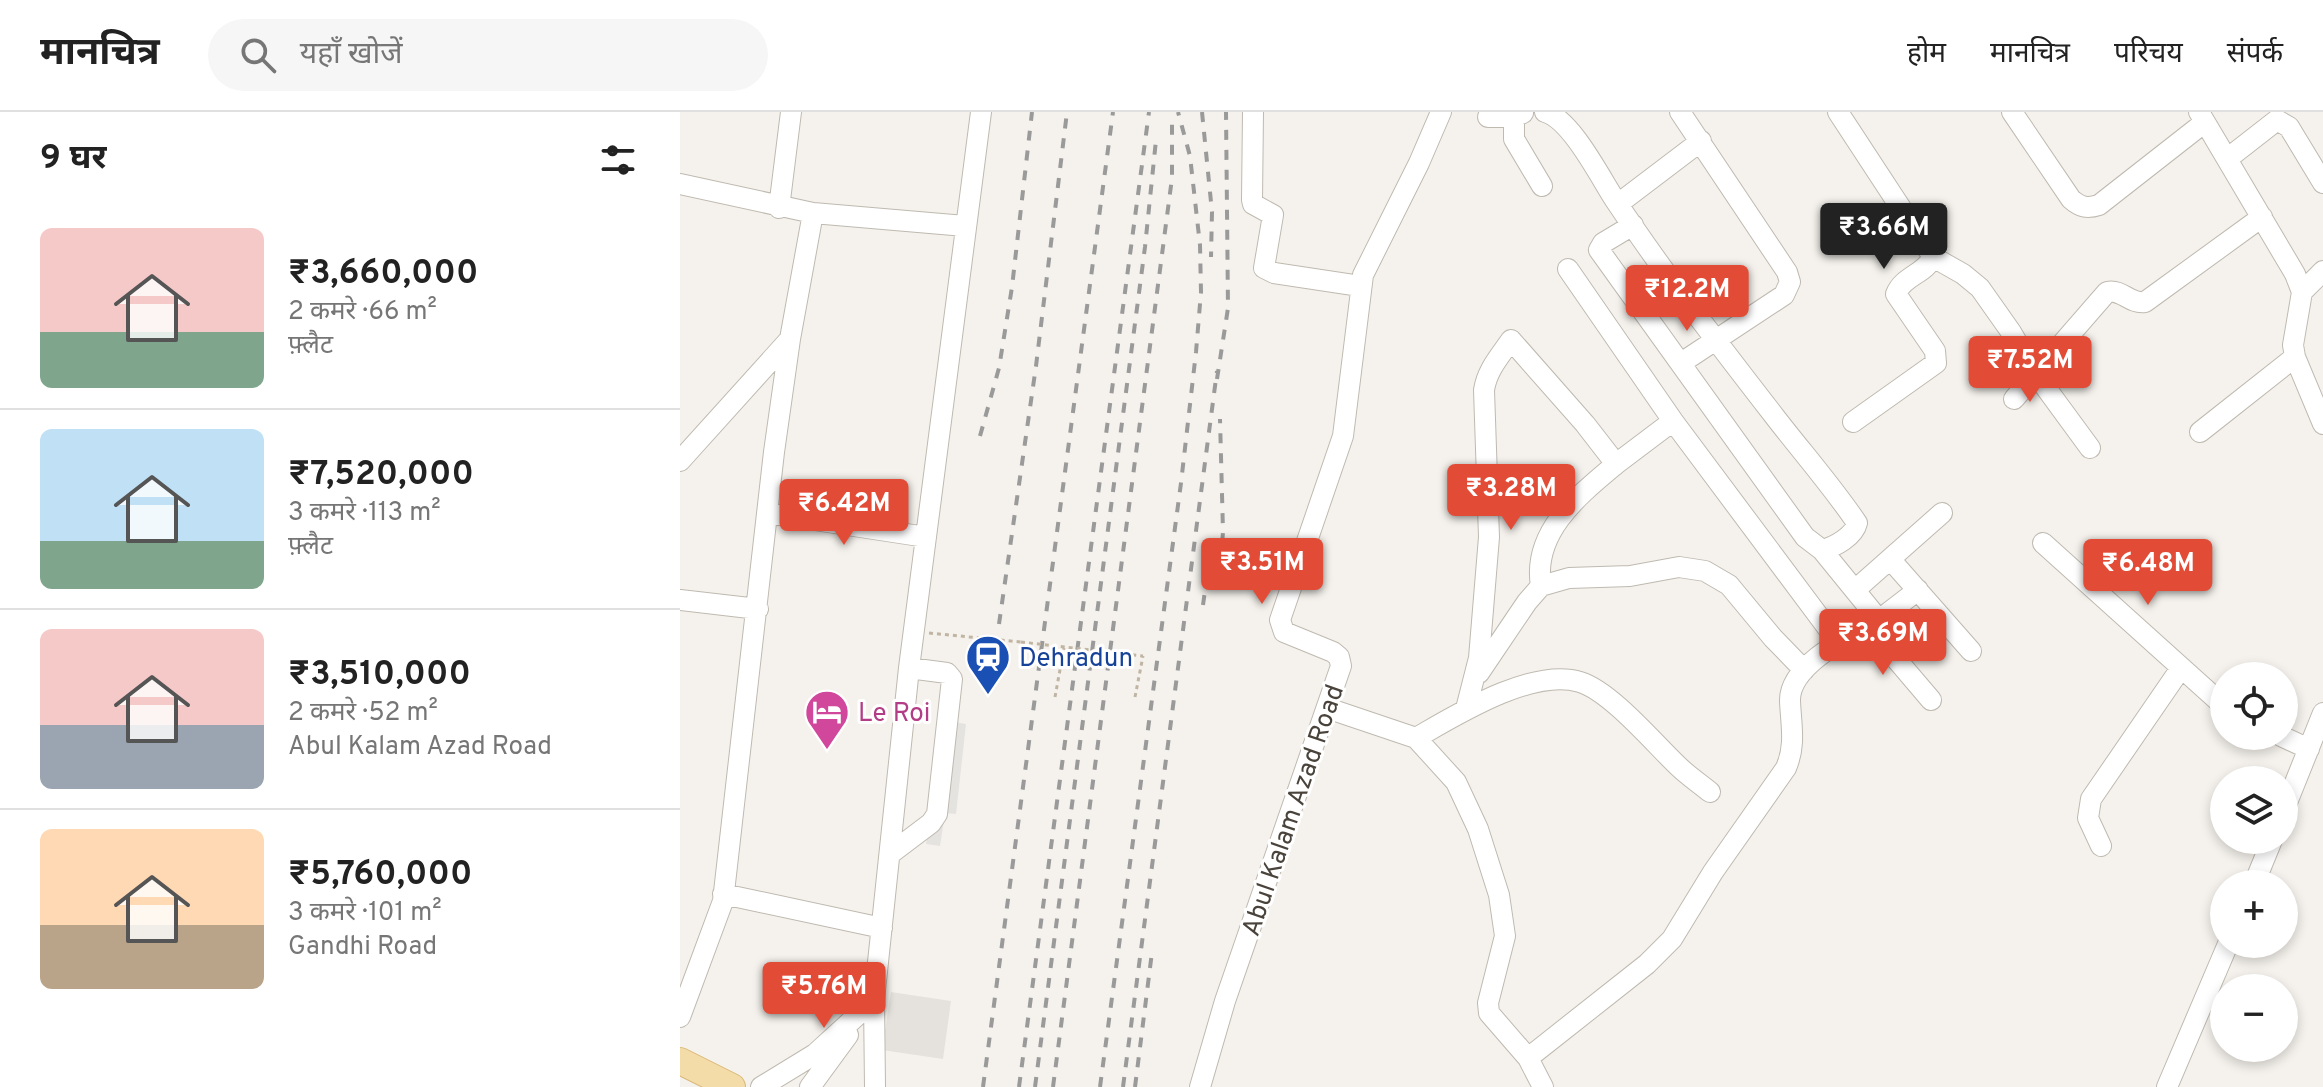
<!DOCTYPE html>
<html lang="hi">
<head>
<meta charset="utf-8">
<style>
  :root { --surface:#fff; --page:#f6f6f6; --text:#222; --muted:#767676; --line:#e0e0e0; --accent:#e24c37 }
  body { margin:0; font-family:Overpass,"Noto Sans Devanagari",sans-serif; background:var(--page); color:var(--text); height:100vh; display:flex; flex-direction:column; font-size:30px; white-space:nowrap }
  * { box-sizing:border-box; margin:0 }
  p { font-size:26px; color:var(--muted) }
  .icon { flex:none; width:44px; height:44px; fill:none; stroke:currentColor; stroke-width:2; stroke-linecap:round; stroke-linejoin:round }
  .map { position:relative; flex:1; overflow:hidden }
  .drawer { display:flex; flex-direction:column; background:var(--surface); width:680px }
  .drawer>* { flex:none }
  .tools { position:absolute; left:1530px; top:550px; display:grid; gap:16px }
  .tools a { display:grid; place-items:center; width:88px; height:88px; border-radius:50%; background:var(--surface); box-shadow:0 4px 12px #0003; font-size:40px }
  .price { position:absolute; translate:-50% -68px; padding:0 18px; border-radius:8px; background:var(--accent); color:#fff; font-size:26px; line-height:52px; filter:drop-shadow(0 2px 4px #0008) }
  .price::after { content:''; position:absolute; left:50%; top:48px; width:24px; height:18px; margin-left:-12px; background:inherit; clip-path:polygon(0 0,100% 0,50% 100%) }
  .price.on { background:#222; color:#fff }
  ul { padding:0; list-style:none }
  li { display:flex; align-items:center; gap:24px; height:200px; padding:0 40px }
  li+li { border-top:2px solid var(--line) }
  li span { display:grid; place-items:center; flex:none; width:224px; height:160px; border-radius:12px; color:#555 }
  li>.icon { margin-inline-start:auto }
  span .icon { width:96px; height:96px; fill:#fffc; stroke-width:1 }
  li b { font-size:34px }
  h2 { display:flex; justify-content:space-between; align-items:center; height:96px; padding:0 40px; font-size:34px }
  header { display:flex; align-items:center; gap:48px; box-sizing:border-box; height:112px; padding:0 40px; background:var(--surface); border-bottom:2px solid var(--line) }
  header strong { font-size:38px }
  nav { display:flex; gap:44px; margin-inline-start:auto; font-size:28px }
  .search { width:560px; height:72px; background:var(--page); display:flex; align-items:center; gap:20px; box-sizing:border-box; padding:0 28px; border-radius:44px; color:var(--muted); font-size:30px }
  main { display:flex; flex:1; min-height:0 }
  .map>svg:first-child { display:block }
  .industrial { fill:#e5e2de }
  .parking { fill:#e4e3e0 }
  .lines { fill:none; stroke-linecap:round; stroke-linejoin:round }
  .minor-casing { stroke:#bfbab0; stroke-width:22 }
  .major-casing { stroke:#d8b878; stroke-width:28 }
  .path { stroke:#c0b5a3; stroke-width:3; stroke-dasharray:4 4; stroke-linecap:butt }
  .minor { stroke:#fff; stroke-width:20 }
  .major { stroke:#f3dca7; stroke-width:26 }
  .rail { stroke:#9a9a9a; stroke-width:4; stroke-dasharray:10 10; stroke-linecap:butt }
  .path-bridge { stroke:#c0b5a3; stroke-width:3; stroke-dasharray:4 4; stroke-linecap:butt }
  .labels { text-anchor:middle; stroke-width:6; stroke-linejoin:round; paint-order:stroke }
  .transit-label { font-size:26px; fill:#164399; stroke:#fff; text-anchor:start }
  .hotel-label { font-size:26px; fill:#b23c85; stroke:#fff; text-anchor:start }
  .street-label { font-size:26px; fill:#49433b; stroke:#fff }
</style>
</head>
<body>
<header>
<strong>मानचित्र</strong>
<div class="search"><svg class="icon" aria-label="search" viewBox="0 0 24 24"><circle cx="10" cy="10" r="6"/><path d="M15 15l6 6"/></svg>यहाँ खोजें</div>
<nav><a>होम</a><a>मानचित्र</a><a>परिचय</a><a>संपर्क</a></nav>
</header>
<main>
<section class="drawer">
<h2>9 घर<svg class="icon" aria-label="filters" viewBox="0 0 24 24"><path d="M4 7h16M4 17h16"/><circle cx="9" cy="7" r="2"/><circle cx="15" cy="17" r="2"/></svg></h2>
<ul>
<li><span style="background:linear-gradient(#f6c9c9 65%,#7fa58c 0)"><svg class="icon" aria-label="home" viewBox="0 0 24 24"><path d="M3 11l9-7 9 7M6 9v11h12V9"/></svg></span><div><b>₹3,660,000</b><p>2 कमरे · 66 m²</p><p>फ़्लैट</p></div></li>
<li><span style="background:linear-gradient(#bfe0f5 70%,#7fa58c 0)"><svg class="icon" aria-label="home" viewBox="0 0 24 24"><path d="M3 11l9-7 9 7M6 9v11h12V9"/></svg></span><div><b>₹7,520,000</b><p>3 कमरे · 113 m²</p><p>फ़्लैट</p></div></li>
<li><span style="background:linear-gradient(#f6c9c9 60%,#9aa5b1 0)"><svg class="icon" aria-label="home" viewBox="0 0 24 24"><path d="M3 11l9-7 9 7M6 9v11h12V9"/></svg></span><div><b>₹3,510,000</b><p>2 कमरे · 52 m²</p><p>Abul Kalam Azad Road</p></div></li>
<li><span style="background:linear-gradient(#ffd9b3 60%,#b9a48a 0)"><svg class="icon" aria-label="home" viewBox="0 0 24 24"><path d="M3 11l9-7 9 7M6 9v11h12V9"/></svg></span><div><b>₹5,760,000</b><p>3 कमरे · 101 m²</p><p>Gandhi Road</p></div></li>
</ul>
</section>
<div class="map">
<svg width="1643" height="975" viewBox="0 0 1643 975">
  <rect width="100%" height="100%" fill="#f5f2ed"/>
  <path class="industrial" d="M211,880L271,889L263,947L202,938Z"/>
  <path class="parking" d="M266,553L276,554L269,609L286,612L276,702L265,701L260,734L246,732Z"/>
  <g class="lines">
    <g class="minor-casing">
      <path id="minor" d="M573,0L572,88L573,92L593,103L584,156L594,161L680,174
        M865,0C891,7 920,65 935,88C985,163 1040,234 1095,305C1122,340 1152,374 1177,411C1174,424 1155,435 1142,438L1125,425L919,138L923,131L953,113
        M1000,0L1107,160L1110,170L1104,183L1001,251
        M1158,0L1253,145C1245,162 1223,164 1216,182L1255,239L1256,251L1173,310
        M1332,0L1391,87C1400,95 1407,97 1419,93L1525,10
        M1519,0L1615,162L1622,180L1613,233L1615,245L1643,312
        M808,5H834L843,1
        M834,5V27L862,74
        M1547,47L1597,8L1609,15L1643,71
        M0,72L133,101L285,114
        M938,92L1021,29
        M99,96L111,0
        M1253,145L1283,162L1300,176L1331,220L1355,261L1410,336
        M888,157L993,309L1158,530
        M1622,180L1643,159
        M1334,287L1427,180C1443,177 1449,192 1465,190L1582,105
        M1520,320L1615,245
        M0,349L110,227
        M936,352L993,309
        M89,401L246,425
        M1363,431L1544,594
        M1210,447L1291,539
        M1175,478L1262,401
        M0,488L78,497
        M1199,508L1238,478
        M1188,514L1251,588
        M799,561L847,490L861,474L889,466L950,464L999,455L1025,459L1049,473L1093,526L1124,558
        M647,596L736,626L776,670L798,717L819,783L825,824L808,891L809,901L848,946L863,975
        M786,597L799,546L809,425L804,278C807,258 820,244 831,228L905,312L936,352C899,383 852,420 861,474
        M1601,624L1629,637
        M736,626C776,603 853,555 900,570C930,579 973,630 997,653C1007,663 1019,671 1030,680
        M1604,698L1643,601
        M1421,734L1408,706L1411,687L1501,556
        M210,742L251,711L257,702L272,567L267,561L229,556
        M1574,772L1592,728
        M43,782L202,816
        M0,905L43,789L94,340L110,227L133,101
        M848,946L967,852L992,827L1033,760L1106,656C1116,633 1111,613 1110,589C1109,552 1172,523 1199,508L1142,438
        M81,975L135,942L194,888
        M130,975L168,923
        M195,975L194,888L229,556L301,0
        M520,975L545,889L661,554L659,545L653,540L604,520L600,508L663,324L683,163L739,51L761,0
        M1487,975L1548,832"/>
    </g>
    <g class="major-casing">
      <path id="major" d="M0,949L52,975"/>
    </g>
    <path class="path" d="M249,521L341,530
      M375,585L384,536
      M455,585L463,544"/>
    <use href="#minor" class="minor"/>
    <use href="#major" class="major"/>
    <path class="rail" d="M522,0L532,100L531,145
      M537,267L548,196L546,0
      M300,324L319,256L332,175L352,0
      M539,471L543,420L540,307
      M523,493L531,436
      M319,512L356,254L387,0
      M303,975L433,0
      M339,975L469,0
      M355,975L465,135L476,28
      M373,975L492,66V4
      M420,975L501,371L516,240L521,180L520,133L510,44L498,0
      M443,975L537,259
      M455,975L472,840"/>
    <path class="path-bridge" d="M341,530L463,544"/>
  </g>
  <defs>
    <g id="station-pin" transform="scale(2.3)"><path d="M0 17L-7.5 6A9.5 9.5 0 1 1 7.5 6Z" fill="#1a4fb4" stroke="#fff"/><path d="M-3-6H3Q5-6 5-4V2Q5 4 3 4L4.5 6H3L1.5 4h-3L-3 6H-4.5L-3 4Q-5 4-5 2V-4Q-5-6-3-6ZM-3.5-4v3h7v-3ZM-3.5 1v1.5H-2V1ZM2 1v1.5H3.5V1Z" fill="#fff"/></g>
    <g id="hotel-pin" transform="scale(2.3)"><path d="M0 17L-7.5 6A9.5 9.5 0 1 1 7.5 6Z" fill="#d1479c" stroke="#fff"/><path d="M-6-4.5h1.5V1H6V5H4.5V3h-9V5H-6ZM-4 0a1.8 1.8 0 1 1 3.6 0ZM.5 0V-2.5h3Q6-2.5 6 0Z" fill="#fff"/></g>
  </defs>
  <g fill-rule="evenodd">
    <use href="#station-pin" x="308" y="545"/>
    <use href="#hotel-pin" x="147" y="600"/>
  </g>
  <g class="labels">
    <g class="transit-label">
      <text x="339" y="554">Dehradun</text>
    </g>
    <g class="hotel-label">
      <text x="178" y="609">Le Roi</text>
    </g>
    <g class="street-label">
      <text transform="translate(612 698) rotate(-71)" y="9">Abul Kalam Azad Road</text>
    </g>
  </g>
</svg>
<div class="tools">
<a><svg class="icon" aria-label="locate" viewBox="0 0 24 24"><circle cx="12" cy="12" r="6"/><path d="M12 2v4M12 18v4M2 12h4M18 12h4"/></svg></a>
<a><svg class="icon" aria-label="layers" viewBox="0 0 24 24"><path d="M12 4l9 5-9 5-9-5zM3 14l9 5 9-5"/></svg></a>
<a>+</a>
<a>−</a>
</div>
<b class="price on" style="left:1204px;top:159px">₹3.66M</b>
<b class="price" style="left:1007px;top:221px">₹12.2M</b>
<b class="price" style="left:1350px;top:292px">₹7.52M</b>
<b class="price" style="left:831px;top:420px">₹3.28M</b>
<b class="price" style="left:164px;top:435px">₹6.42M</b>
<b class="price" style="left:582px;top:494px">₹3.51M</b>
<b class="price" style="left:1468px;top:495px">₹6.48M</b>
<b class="price" style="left:1203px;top:565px">₹3.69M</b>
<b class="price" style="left:144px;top:918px">₹5.76M</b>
</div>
</main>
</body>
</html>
